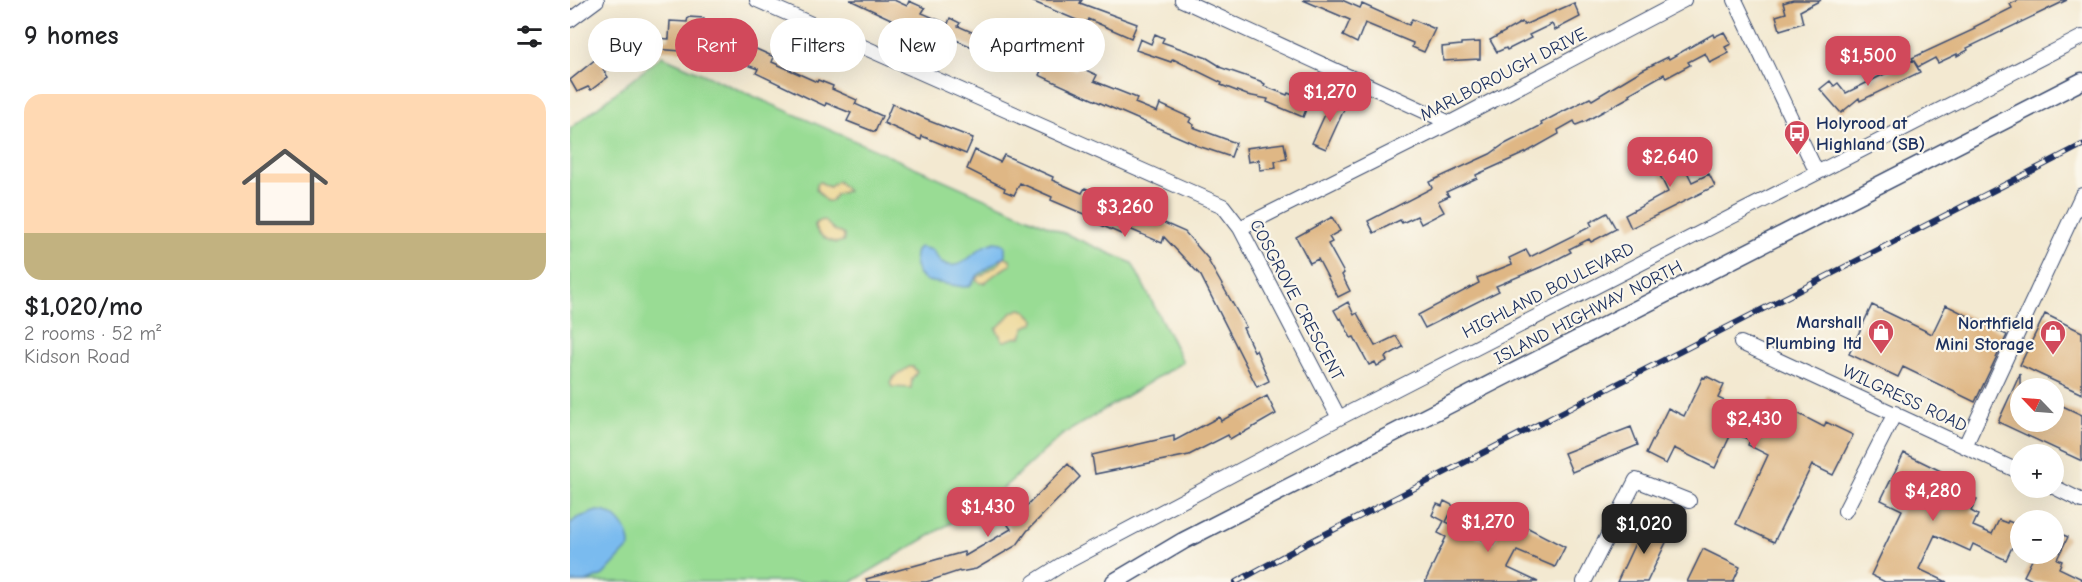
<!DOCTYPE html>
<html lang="en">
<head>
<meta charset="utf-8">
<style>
  :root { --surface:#fff; --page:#f6f6f6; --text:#202124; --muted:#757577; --line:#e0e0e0; --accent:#d1495b }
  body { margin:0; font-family:"Comic Neue",sans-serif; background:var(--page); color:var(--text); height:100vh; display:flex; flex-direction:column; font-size:22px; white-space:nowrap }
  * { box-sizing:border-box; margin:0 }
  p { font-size:20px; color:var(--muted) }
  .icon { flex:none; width:33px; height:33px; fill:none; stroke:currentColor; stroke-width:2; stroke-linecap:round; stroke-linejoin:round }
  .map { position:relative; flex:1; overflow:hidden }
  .drawer { display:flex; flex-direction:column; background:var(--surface); width:570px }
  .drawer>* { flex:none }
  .hud { position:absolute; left:18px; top:18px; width:570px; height:54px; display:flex; gap:12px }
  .needle { width:39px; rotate:295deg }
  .tools { position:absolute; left:1440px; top:378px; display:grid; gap:12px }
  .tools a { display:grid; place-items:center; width:54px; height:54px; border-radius:50%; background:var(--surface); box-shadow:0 6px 24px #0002; font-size:30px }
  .price { position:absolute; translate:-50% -51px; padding:0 14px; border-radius:12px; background:var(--accent); color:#fff; font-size:20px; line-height:39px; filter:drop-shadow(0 2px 3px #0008) }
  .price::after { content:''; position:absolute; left:50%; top:36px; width:18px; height:14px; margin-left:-9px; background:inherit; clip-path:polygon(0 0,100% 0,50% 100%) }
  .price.selected { background:#222; color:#fff }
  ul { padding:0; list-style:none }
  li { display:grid; align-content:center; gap:12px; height:318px; padding:0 24px }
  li+li { border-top:2px solid var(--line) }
  li span { display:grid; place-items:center; height:186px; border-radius:18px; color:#555 }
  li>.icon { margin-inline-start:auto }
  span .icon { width:108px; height:108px; fill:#fffc; stroke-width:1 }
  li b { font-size:26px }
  h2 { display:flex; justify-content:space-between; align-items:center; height:72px; padding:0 24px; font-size:26px }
  .pill { padding:0 21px; border-radius:27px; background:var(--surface); box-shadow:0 6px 24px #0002; font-size:21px; line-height:54px }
  .pill.selected { background:var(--accent); color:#fff }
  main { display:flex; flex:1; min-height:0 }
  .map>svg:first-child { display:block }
  .green { fill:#99dc94; stroke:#5a8679; stroke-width:1.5 }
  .sand { fill:#eeda9e; stroke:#84847e; stroke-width:1.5 }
  .water { fill:#7abbef; stroke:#4a75a6; stroke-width:1.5 }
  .building { fill:#dfb785 }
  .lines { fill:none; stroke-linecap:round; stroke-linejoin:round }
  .minor-casing { stroke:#3b4b6f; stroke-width:16 }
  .major-casing { stroke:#3b4b6f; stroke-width:19 }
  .minor { stroke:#fff; stroke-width:14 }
  .major { stroke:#fff; stroke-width:16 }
  .rail-casing { stroke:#1b2f5e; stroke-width:6 }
  .rail { stroke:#fbf7ec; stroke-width:4; stroke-dasharray:11; stroke-linecap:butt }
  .labels { text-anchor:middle; stroke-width:4.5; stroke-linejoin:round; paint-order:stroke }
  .street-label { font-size:18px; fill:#1b2f5e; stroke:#fbf7ec }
  .poi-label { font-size:18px; font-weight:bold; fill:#1b2f5e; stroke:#fbf7ec; text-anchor:end }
</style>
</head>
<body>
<main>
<section class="drawer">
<h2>9 homes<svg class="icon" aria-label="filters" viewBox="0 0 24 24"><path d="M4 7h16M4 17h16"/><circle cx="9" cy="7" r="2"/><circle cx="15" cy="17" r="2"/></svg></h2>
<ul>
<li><span style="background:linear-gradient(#ffd9b3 75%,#c2b280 0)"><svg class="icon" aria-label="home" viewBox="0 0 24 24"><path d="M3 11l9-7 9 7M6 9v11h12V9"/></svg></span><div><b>$1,020/mo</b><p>2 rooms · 52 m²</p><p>Kidson Road</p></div></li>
</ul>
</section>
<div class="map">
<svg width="1512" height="582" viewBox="0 0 1512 582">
  <rect width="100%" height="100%" fill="#fbf7ec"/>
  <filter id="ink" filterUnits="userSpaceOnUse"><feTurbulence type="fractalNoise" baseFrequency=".0167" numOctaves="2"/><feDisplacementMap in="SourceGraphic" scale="12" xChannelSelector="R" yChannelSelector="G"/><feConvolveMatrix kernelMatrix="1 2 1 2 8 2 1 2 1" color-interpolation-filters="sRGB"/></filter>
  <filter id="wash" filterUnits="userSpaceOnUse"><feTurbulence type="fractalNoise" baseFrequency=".008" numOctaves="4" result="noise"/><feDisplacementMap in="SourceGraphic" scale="24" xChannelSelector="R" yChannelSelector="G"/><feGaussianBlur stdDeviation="1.35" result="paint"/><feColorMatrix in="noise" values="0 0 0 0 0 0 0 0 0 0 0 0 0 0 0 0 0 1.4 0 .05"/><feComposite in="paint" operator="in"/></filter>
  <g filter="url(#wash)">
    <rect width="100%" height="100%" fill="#f3e9d1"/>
    <path class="green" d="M92,56L562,263L613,362L492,435L421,499L282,582H0V129Z"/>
    <path class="sand" d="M268,181L277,191L267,194L261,201H256L246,189L247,184L250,182L259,187Z
      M254,220L264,230L274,235V241L266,243C257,240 245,235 245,224L249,221Z
      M434,256L440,259L441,265C435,267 418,279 415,283H410L406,279L430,263Z
      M450,309L456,311L465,320L464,323L455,327L451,337C444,337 437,341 433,341L426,329L443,312Z
      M339,367H343L347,372L342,379L341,388L322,387L320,383L324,377Z"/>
    <path class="water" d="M425,242L431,243L435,245V256L408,275L400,286L394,287L357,281L349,275C346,266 341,254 349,247L362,250L371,263C390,271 398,258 411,248C415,245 420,244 425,242Z
      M27,511C45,510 60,530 60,546L33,575L16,582H0V524L7,518Z"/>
    <g id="blocks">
      <path class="building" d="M280,0H324L337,6L339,1L355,8L352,13L378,24L380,18L390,23L388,26L420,40L424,32L506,70L507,66L527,75L524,81L567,98L565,103L587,112L590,104L621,118L619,122L624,125L623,127L666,143L661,157L625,145V144L535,105L469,75L471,71L452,63L451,65L428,54L423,65L411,59L414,52L386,40L382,49L369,43L372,37L347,26L345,29L323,20Z
        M459,0H512L510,3L567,24L561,38L518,19L516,24Z
        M733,0H772L790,8L792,4L839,25L842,19L865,29L854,52L842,47L843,43L795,23L787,43L773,36L780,20Z
        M1223,0H1251L1230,11L1233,23L1210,30L1206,16L1216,13L1213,3Z
        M1449,0H1497L1397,48L1398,50L1387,56V54L1368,63L1365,58L1348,67L1342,58L1405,29L1404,27L1442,8L1440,4Z
        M1004,3L1010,17L985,30L982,24L959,35L961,38L937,50L936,48L927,52L920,40L952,22L954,25Z
        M118,17L134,18L133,34L152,39L116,45L112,51L84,49V38L99,39L100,21L117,22Z
        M56,32L69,47L47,64L45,61L33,70L38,77L21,90L18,87L7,92L0,80L32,54L30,52Z
        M1154,32L1161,44L1155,47L1159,53L1140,63L1135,53L1118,62L1120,65L1096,78L1094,74L1059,94L1061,96L1016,121L1006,125L1004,121L988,130L989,134L957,152L906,175L907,178L876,192L879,196L868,201L874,212L851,224L847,216L832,223L830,220L804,233L798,221L862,188L859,182L920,154L933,145L972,125L971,123L990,113L1020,98L1022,100L1072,70L1098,57L1099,59L1143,34L1144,37Z
        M585,34L594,38L592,42L637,58L650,66L649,67L690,81L695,84L694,86L717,95L718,93L739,102L733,117L697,102L698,99L677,95L651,85L652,83L603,59L601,62L566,50L570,39L581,44Z
        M153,38L172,45L173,43L204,57L202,62L247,82L248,80L263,86L262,89L287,100L285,104L312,116L305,132L277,121L281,113L256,103L255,106L238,98L186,73L188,69L157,58L158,55L147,50Z
        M910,42V59L873,61L872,47L891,45V43Z
        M1343,60L1350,72L1290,101L1289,98L1271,113L1250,89L1260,81L1264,86L1268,83L1276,93Z
        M763,97L777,103L756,149L742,143Z
        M322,104L359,120V121L403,138L396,154L352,136L351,140L314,123Z
        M714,143L717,159L705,161L706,168L690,170L689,160L678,162L676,148Z
        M1105,147L1122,182L1139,174L1145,186L1061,228L1055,215L1098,192L1082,159Z
        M405,150L430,162L434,155L483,177L482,180L512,193L515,188L527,193L522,205L551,219L555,210L590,225L592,222L615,232L640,261L639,262L676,327L673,328L684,351L686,350L699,381L687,387L631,276L594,237L592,243L555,227L551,234L526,223L528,220L481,200L482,197L450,183L444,195L434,191L435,188L397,169Z
        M1037,213L1046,229L1021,242L1019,239L999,249L1001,252L978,264L926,286L929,291L855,328L848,315L909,283L907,278L942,264L939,258L956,250L960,257L1022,226L1020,222Z
        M762,217L770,231L759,237L762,242L758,244L774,273L772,275L780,291L768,297L748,259L740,263L726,237Z
        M778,302L784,315L787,313L805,346L826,336L833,347L815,357L817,361L807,366L805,362L799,365L784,337L781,338L771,318L769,319L764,310Z
        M1302,305L1362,334L1376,305L1437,335L1405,402L1333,367L1328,377L1279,354Z
        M1475,314L1512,332V394L1450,365Z
        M1450,374V422H1484V402L1512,415V461L1428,422Z
        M1136,376L1154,385L1148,398L1190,418L1200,399L1254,427L1256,422L1283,435L1263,475L1242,465L1204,542L1166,524L1198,455L1178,445L1180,440L1162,432L1145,468L1104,448L1096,464L1076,454L1098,408L1114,416L1133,377L1135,378Z
        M697,396L706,414L671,434L670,433L660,439L658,435L619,455L525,474L522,455L604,436V441L649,417L651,421Z
        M1061,427L1068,445L1002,472L994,453Z
        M1334,453L1395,483V481L1404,485L1400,496L1407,500L1401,511L1408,515L1403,526L1422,534L1429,520L1437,523L1438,521L1450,526V549L1443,545L1436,560L1403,544L1400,551L1365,535L1349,569L1377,582H1315L1301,575L1332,510L1311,500Z
        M498,464L510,477L457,531L447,545L406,569L390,572L389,571L356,582H297L296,579L394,552L395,556L441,529L438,525Z
        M874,501L884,506L876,522L923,544L937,517L995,547L985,567L947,551L938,568L968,582H855L876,537L868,533L874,521L862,515L867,504L872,506Z
        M1075,522L1100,534L1077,582H1047Z
        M1484,531L1498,537L1487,559L1492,561L1489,568L1512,579V582H1466L1454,576L1465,554H1484Z
        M1133,549L1170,567L1163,582H1117Z"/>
    </g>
  </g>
  <g filter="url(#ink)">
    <use href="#blocks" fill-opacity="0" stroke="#3b4b6f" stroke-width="1.5"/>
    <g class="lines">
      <g class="minor-casing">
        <path id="minor" d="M187,0L653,206L670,228L769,418
          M612,0L880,123
          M1165,0L1247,173
          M0,20L27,0
          M670,228L880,123L1114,0
          M1171,343L1450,472
          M1395,446L1512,195
          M1484,487L1512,501
          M1275,511L1325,413
          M464,582L491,565L769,418L1512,37
          M1014,582L1066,480L1119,501"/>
      </g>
      <g class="major-casing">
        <path id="major" d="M544,582L613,541L1512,81"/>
      </g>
      <use href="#minor" class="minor"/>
      <use href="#major" class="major"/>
      <g class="rail-casing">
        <path id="rail" d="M666,582L732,546L1512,145"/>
      </g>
      <use href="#rail" class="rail"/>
    </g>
  </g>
  <defs>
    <g id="bus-pin" transform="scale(1.35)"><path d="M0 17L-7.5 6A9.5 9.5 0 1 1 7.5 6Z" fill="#d1495b" stroke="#fbf7ec"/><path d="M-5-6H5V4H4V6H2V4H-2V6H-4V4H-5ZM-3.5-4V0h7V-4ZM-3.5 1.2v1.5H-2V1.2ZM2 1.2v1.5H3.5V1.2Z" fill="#fff"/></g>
    <g id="shop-pin" transform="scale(1.35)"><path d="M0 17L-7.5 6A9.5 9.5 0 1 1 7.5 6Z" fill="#d1495b" stroke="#fbf7ec"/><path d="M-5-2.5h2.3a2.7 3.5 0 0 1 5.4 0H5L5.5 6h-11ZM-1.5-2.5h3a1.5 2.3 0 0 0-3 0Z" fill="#fff"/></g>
  </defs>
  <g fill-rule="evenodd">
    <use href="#bus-pin" x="1227" y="133"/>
    <use href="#shop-pin" x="1311" y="332"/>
    <use href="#shop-pin" x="1483" y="333"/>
  </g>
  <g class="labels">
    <g class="street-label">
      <text transform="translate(933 74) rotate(-27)" y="6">MARLBOROUGH DRIVE</text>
      <text transform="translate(978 290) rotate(-27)" y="6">HIGHLAND BOULEVARD</text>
      <text transform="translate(727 300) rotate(62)" y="6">COSGROVE CRESCENT</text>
      <text transform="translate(1018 312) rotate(-27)" y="6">ISLAND HIGHWAY NORTH</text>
      <text transform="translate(1335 398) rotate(25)" y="6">WILGRESS ROAD</text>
    </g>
    <g class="poi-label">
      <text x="1246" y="129" text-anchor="start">Holyrood at<tspan x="1246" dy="21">Highland (SB)</tspan></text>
      <text x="1292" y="328">Marshall<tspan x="1292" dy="21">Plumbing ltd</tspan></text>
      <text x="1464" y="329">Northfield<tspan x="1464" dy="21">Mini Storage</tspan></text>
    </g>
  </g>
</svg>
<div class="tools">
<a><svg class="needle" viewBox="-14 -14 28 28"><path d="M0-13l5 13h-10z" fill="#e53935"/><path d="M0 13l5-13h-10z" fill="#757577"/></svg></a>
<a>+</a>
<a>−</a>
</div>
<b class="price" style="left:1298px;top:87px">$1,500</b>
<b class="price" style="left:760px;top:123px">$1,270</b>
<b class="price" style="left:1100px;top:188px">$2,640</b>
<b class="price" style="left:555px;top:238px">$3,260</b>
<b class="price" style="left:1184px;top:450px">$2,430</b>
<b class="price" style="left:1363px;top:522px">$4,280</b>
<b class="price" style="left:418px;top:538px">$1,430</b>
<b class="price" style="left:918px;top:553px">$1,270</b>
<b class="price selected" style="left:1074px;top:555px">$1,020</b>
<div class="hud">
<a class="pill">Buy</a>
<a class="pill selected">Rent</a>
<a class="pill">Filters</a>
<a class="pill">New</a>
<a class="pill">Apartment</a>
</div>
</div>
</main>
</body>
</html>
